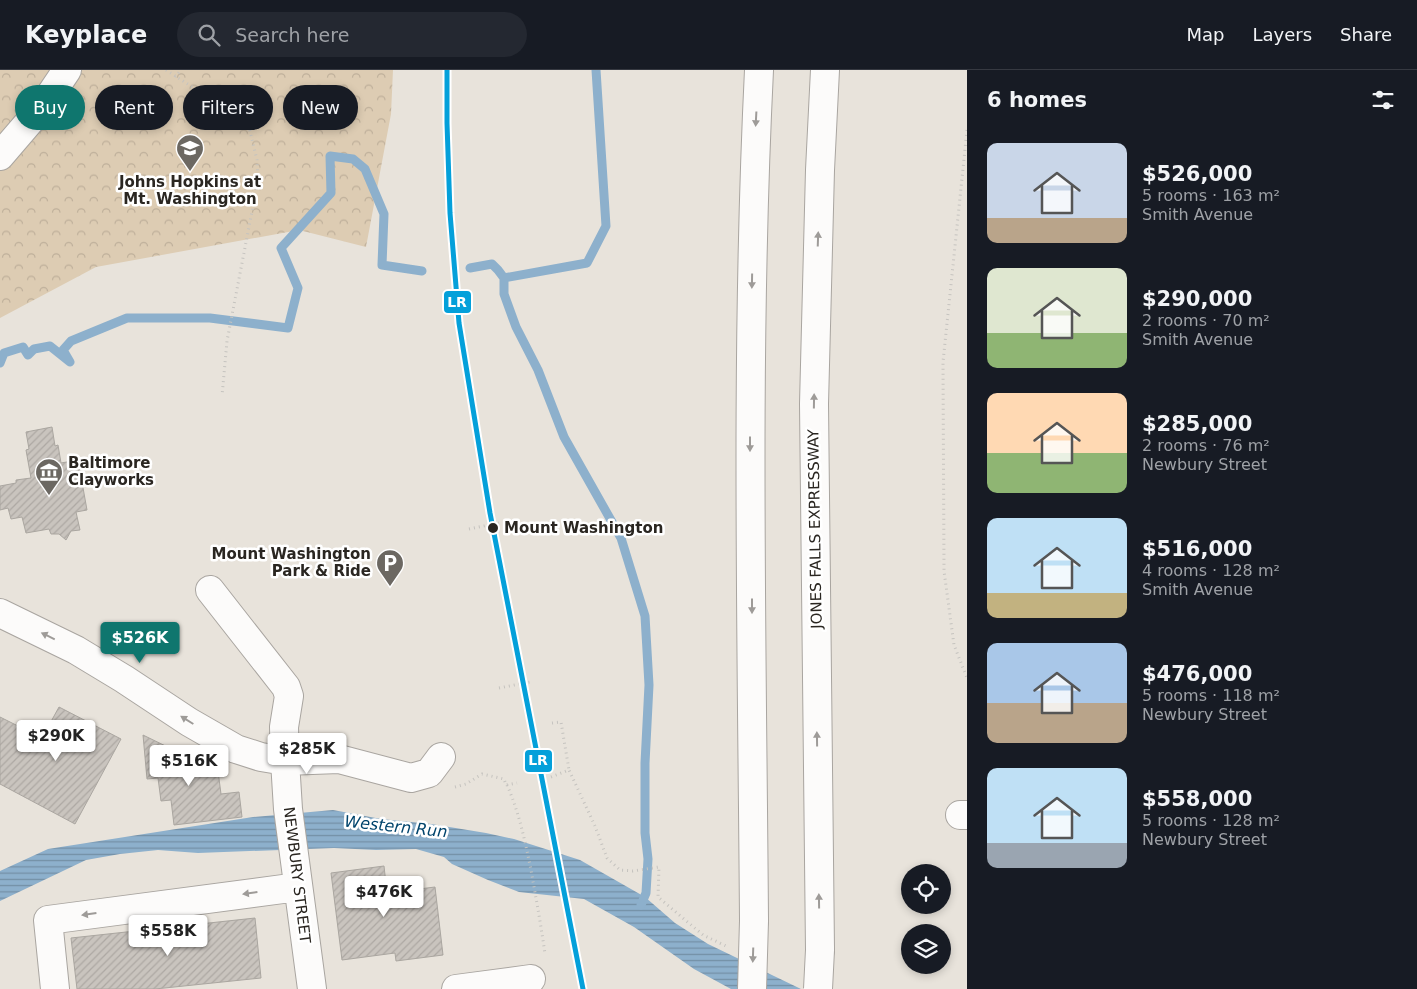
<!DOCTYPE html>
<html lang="en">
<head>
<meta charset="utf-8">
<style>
  :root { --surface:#171b24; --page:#242831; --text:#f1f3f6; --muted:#9ea1a6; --line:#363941; --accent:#0f766e }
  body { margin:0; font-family:"DejaVu Sans",sans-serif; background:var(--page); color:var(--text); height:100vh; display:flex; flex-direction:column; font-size:19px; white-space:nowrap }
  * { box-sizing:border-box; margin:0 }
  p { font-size:16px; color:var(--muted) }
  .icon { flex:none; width:28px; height:28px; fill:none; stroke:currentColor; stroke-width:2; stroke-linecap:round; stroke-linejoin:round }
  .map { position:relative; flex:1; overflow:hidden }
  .side { display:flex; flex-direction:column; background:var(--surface); width:450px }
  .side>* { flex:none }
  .banner { position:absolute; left:15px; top:15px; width:475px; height:45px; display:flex; gap:10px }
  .controls { position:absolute; left:901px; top:794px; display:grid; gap:10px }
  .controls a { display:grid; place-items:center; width:50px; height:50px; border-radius:50%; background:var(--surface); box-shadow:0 2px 8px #0003; font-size:25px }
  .price { position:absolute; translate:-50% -42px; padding:0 11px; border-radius:5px; background:#fff; color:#222; font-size:16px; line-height:32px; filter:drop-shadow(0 1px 2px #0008) }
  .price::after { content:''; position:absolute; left:50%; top:30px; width:15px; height:11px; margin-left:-8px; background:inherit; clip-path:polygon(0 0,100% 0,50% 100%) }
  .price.active { background:var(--accent); color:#fff }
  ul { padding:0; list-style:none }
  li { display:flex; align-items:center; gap:15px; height:125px; padding:0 20px }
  li span { display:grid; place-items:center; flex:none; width:140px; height:100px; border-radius:10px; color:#555 }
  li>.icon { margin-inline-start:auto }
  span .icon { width:60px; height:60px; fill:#fffc; stroke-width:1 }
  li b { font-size:21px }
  h2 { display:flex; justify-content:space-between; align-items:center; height:60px; padding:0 20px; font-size:21px }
  .pill { padding:0 18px; border-radius:22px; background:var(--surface); box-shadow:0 2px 8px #0003; font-size:18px; line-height:45px }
  .pill.active { background:var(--accent); color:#fff }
  header { display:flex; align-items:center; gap:30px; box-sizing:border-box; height:70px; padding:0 25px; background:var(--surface); border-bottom:1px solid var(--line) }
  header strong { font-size:24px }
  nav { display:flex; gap:28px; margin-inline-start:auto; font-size:18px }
  .search { width:350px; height:45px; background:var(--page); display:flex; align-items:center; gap:12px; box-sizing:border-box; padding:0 18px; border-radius:28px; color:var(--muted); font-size:19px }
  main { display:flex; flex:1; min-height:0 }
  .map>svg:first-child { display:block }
  .park { fill:url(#park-crowns) }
  .water { fill:url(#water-rules) }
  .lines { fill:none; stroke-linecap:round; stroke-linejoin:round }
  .stream { stroke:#8db0cc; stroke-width:9 }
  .building { fill:url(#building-hatch); stroke:#aaa6a0 }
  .minor-casing { stroke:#a9a5a0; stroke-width:30 }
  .highway-casing { stroke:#a9a5a0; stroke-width:30 }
  .path { stroke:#c5c3bf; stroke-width:3; stroke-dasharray:1 4; stroke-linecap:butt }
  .minor { stroke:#fcfbfa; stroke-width:28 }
  .highway { stroke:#fcfbfa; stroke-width:28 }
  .highway-bridge-casing { stroke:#a9a5a0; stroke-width:30; stroke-linecap:butt }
  .highway-bridge { stroke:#fcfbfa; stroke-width:28 }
  .rail-1-casing { stroke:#fff; stroke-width:9 }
  .rail-1 { stroke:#04a0da; stroke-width:5 }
  .oneway { fill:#9e9b98 }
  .stop-dot { fill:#2a2621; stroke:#fff; stroke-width:2 }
  .labels { text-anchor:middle; stroke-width:5; stroke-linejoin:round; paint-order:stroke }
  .poi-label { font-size:15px; font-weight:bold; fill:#2a2621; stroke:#fff }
  .stop-label { font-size:15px; font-weight:bold; fill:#2a2621; stroke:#fff; text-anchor:start }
  .street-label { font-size:15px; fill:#2a2621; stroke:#fff }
  .water-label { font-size:16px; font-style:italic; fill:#01446c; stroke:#fff }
  .line-badge { stroke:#fff; stroke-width:2 }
  .badge-label { font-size:14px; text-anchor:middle; font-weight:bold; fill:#fff }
</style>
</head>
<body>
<header>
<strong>Keyplace</strong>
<div class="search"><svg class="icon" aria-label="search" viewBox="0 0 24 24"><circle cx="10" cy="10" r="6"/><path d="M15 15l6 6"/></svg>Search here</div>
<nav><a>Map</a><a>Layers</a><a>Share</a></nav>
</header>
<main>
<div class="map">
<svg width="967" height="919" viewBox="0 0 967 919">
  <defs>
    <pattern id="park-crowns" width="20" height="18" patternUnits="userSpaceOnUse" patternTransform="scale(1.25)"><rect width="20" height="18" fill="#ddccb3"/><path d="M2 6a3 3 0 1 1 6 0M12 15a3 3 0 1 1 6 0" fill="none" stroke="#beaf9a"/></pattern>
    <pattern id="water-rules" width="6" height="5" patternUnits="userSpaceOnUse" patternTransform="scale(1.25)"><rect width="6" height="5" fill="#8db0cc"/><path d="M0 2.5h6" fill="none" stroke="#738fa5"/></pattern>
    <pattern id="building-hatch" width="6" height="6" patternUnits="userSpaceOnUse" patternTransform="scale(1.25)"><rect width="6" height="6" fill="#c9c4be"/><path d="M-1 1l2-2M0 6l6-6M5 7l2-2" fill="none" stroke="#ada8a3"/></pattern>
  </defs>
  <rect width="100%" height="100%" fill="#e8e3db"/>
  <path class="park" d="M0,0H393L391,44L366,177L299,160L96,197L0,248Z"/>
  <path class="water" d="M333,740L381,749L431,754L486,763L514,769L580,790L645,827L675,853L708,874L801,919H731L694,899L634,857L584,829L519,822L488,810L452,794L444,787L416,779L376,780L334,778L198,783L158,780L120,784L86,790L0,831V801L48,779L253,747Z"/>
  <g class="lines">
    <path class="stream" d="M470,198L492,194L498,200L504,208V224L516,257L538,300L564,367L621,468L645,546L649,615L645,693V763L648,789L646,823L641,835
      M504,208L587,193L606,156L596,0
      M0,293L4,283L23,277L28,285L34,279L50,276L70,292L63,280L71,271L127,248H210L288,258L298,218L281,178L331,123L330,86L353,89L365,99L384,144L382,195L422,201"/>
  </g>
  <path class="building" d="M52,357L55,376L58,375L61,393L78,390L87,440L76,442L80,460L71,461L66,470L59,464H51L49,459L26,463L22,447L11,449L8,438L0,440V416L16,413V410L31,408L26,380L29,379L26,362Z
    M59,637L121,669L75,754L0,714V647L42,668Z
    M143,665L184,685L194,686L196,703L218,701L221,724L239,722L242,747L174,755L171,730L161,731L158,708L147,709Z
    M384,796L387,823L435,817L443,885L396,891L395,883L342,890L331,803Z
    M255,848L261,908L155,919H77L71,868Z"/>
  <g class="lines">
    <g class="minor-casing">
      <path id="minor" d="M0,86L42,37L67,0
        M210,520L286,617L289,626L284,657L285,691L339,689L411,708L429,703L441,687
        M0,543L76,580L124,609L189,652L236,679L261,687L285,691L288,739L312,919
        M960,745H967
        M55,919L48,850L298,817
        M456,919L531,909"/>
    </g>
    <g class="highway-casing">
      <path id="highway" d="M754,851C752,568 745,284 759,0
        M820,880L814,334L820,100L825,0"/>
    </g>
    <path class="path" d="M166,0L248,53L257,90L258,110L227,271L222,326
      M175,7L181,0
      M967,60L943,292L944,501L954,575L967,608
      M469,459L499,453
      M499,618L530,612
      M552,653L561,652L569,700
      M551,707L569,700L595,756L607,788L620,800L633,801L659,797L658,827L703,865L726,876
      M507,715C519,742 525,771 531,800C536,828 541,855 545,884
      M455,717L466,714L482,704L504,709L506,715L517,713"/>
    <use href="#minor" class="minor"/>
    <use href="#highway" class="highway"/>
    <g class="highway-bridge-casing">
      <path id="highway-bridge" d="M752,919L754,851
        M818,919L820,880"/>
    </g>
    <use href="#highway-bridge" class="highway-bridge"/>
    <g class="rail-1-casing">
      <path id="rail-1" d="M447,0V53L450,143L459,253L490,443L583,919"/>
    </g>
    <use href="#rail-1" class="rail-1"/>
  </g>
  <defs><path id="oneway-solid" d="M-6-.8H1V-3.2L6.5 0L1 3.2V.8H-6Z" transform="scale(1.25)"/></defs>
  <g class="oneway">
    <use href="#oneway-solid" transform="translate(756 49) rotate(93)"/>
    <use href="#oneway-solid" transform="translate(818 169) rotate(-88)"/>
    <use href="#oneway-solid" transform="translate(752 211) rotate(91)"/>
    <use href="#oneway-solid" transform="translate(814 331) rotate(-89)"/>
    <use href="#oneway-solid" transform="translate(750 374) rotate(90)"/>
    <use href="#oneway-solid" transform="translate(752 536) rotate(90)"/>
    <use href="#oneway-solid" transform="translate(48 566) rotate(-154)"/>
    <use href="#oneway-solid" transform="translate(187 650) rotate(-148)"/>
    <use href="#oneway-solid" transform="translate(817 669) rotate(-91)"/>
    <use href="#oneway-solid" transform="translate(250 823) rotate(172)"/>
    <use href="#oneway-solid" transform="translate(819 831) rotate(-91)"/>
    <use href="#oneway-solid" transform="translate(89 844) rotate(172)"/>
    <use href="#oneway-solid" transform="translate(753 885) rotate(92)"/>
  </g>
  <defs>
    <g id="university-pin" transform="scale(1.4375)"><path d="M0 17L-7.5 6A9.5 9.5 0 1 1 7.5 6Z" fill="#6c6862" stroke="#fff"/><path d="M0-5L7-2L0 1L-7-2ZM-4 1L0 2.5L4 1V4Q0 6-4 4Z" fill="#fff"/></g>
    <g id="museum-pin" transform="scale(1.4375)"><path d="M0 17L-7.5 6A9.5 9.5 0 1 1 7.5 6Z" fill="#6c6862" stroke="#fff"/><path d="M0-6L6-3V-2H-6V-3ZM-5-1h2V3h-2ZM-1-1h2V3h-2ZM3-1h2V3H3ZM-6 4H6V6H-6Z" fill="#fff"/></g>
    <g id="parking-pin" transform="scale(1.4375)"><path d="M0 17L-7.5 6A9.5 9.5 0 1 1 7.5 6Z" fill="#6c6862" stroke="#fff"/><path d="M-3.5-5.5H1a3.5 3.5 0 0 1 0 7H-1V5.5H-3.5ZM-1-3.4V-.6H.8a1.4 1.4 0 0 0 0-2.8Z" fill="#fff"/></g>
  </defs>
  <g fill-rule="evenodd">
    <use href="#university-pin" x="190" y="78"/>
    <use href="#museum-pin" x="49" y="402"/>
    <use href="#parking-pin" x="390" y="493"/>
  </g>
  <circle class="stop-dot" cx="493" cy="458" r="6"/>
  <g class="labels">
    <g class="poi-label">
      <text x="190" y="117">Johns Hopkins at<tspan x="190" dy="17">Mt. Washington</tspan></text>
      <text x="68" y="398" text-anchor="start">Baltimore<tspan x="68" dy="17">Clayworks</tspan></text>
      <text x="371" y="489" text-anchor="end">Mount Washington<tspan x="371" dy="17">Park &amp; Ride</tspan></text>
    </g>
    <g class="stop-label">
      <text x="504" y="463">Mount Washington</text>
    </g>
    <g class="street-label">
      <text transform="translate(815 459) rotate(-91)" y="5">JONES FALLS EXPRESSWAY</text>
      <text transform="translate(297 805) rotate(83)" y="5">NEWBURY STREET</text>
    </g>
    <g class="water-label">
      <text transform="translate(396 756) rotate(6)" y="6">Western Run</text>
    </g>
  </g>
  <g class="line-badge">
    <rect x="443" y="220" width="29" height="24" rx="5" fill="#04a0da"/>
    <rect x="524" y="679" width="29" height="24" rx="5" fill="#04a0da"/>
  </g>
  <g class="badge-label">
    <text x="457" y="237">LR</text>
    <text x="538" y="695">LR</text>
  </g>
</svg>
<div class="controls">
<a><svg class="icon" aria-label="locate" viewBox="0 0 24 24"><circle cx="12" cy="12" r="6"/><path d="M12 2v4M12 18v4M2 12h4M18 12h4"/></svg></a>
<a><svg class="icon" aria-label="layers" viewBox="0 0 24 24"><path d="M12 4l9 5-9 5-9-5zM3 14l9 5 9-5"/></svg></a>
</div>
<b class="price active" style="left:140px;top:594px">$526K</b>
<b class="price" style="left:56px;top:692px">$290K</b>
<b class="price" style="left:307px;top:705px">$285K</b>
<b class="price" style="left:189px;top:717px">$516K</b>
<b class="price" style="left:384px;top:848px">$476K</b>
<b class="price" style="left:168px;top:887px">$558K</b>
<div class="banner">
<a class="pill active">Buy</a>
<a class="pill">Rent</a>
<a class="pill">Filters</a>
<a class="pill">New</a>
</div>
</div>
<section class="side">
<h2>6 homes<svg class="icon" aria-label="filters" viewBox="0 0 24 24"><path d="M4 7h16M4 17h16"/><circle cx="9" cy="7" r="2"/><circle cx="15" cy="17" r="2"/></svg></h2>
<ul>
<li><span style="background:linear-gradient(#c9d6e8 75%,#b9a48a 0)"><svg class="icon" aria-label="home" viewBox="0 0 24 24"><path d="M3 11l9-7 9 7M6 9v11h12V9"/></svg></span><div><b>$526,000</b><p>5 rooms · 163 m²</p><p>Smith Avenue</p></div></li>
<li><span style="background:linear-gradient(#dfe7d0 65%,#8fb573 0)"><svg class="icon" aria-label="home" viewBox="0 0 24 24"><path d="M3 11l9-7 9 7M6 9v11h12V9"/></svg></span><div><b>$290,000</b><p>2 rooms · 70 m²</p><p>Smith Avenue</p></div></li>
<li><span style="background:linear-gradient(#ffd9b3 60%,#8fb573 0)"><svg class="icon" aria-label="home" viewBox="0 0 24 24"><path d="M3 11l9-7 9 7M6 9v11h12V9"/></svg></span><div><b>$285,000</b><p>2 rooms · 76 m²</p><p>Newbury Street</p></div></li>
<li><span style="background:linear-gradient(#bfe0f5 75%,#c2b280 0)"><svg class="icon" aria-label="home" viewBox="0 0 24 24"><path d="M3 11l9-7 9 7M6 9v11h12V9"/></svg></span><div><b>$516,000</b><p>4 rooms · 128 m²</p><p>Smith Avenue</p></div></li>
<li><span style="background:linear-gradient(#a9c7e8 60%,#b9a48a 0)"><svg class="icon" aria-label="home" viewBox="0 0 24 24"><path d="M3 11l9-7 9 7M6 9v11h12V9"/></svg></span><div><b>$476,000</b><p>5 rooms · 118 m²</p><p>Newbury Street</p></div></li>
<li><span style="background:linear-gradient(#bfe0f5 75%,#9aa5b1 0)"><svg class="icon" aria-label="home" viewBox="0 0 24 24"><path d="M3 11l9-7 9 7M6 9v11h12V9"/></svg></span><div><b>$558,000</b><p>5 rooms · 128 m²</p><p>Newbury Street</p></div></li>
</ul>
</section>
</main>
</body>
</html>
